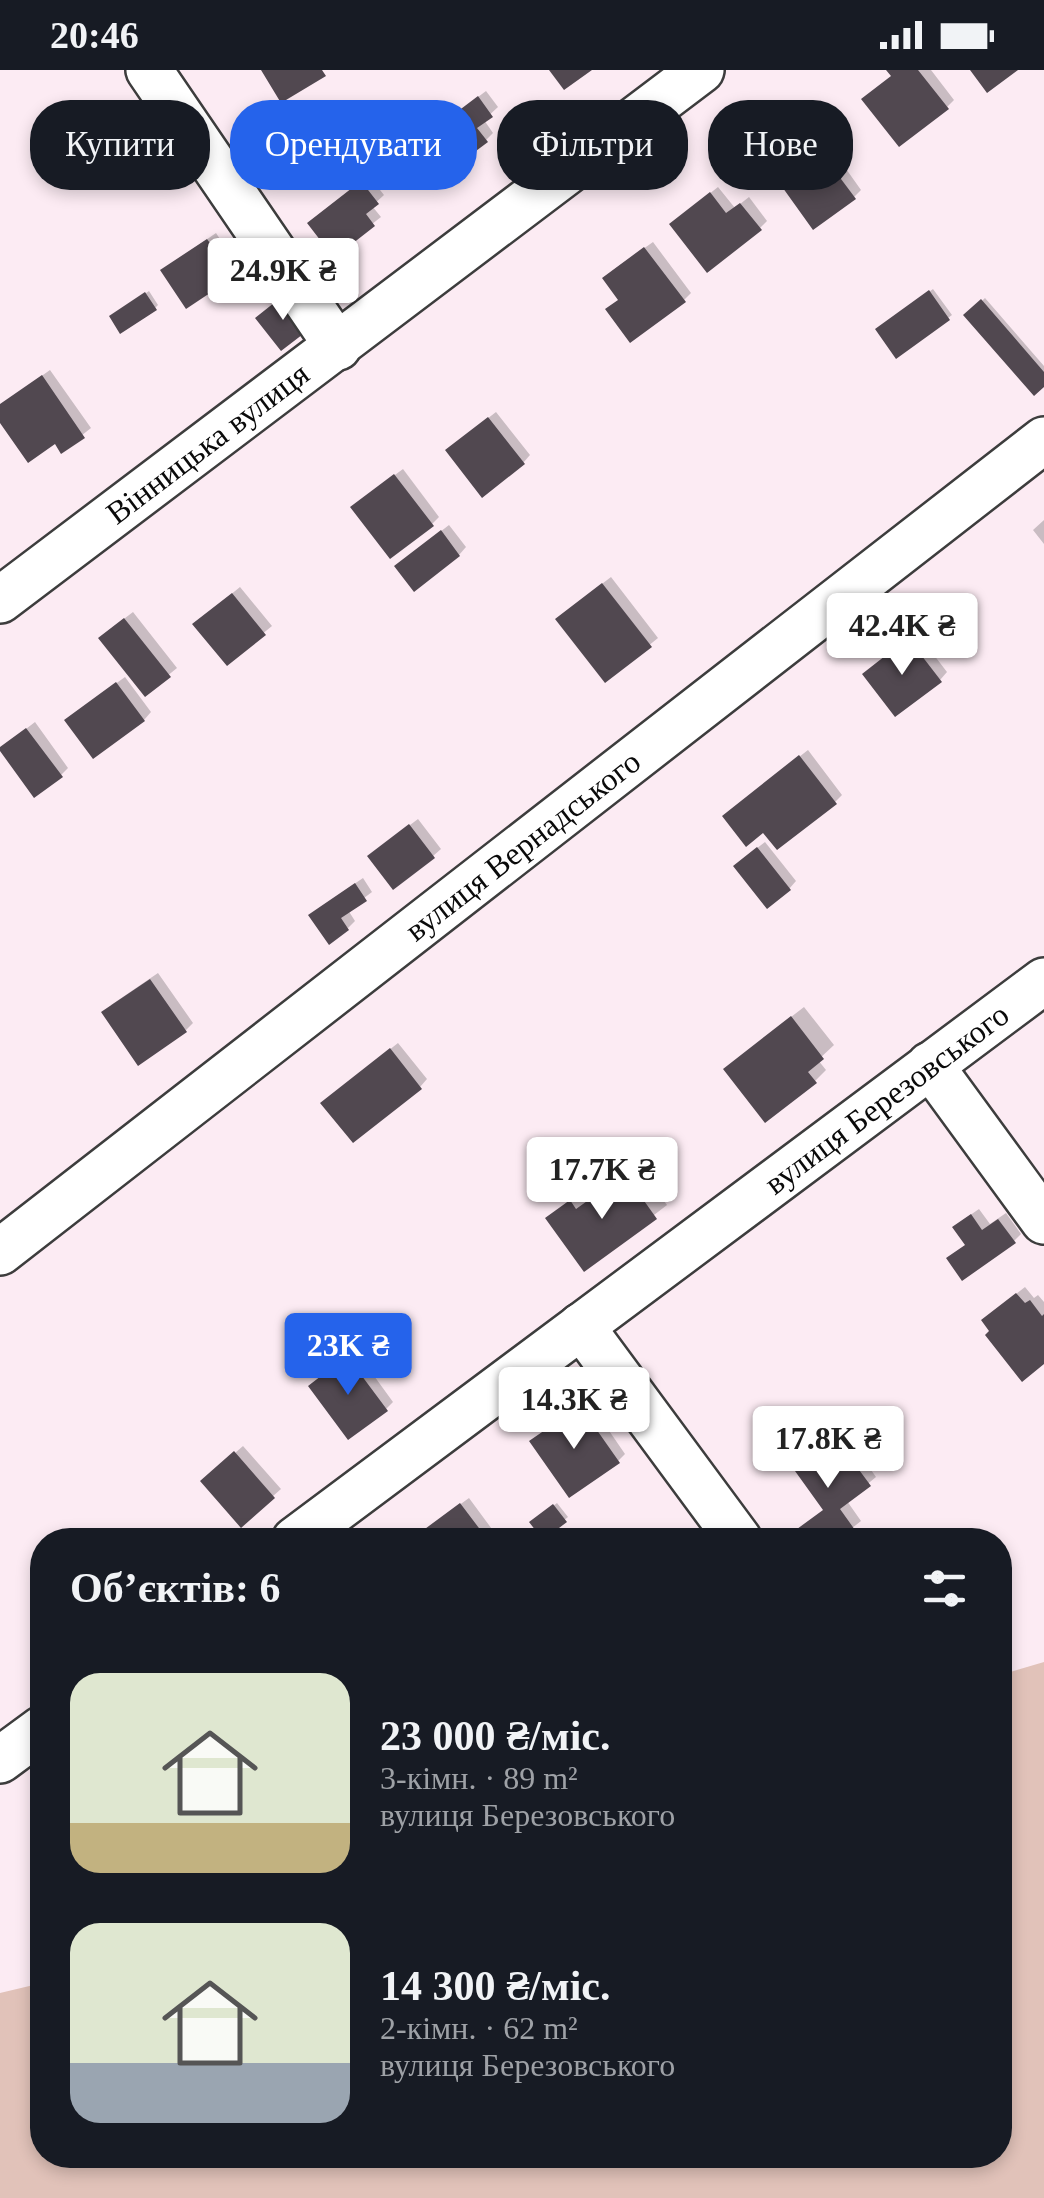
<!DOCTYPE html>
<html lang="uk">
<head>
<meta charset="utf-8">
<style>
  :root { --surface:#171b24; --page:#20242c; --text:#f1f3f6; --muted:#9ea1a6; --accent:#2563eb }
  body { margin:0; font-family:"Times New Roman",serif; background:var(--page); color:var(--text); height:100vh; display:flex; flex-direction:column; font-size:38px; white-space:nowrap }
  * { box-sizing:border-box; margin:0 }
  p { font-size:32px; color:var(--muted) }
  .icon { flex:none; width:55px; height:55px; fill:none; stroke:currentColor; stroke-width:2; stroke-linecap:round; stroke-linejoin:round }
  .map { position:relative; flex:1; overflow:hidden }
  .sheet { position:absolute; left:30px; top:1458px; width:982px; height:640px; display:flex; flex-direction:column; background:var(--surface); border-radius:40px; box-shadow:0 5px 15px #0003 }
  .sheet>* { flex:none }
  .top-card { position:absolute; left:30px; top:30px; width:985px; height:90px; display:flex; gap:20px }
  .price { position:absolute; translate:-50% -85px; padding:0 22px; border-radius:10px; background:#fff; color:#222; font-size:32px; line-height:65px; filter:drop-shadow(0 2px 5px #0008) }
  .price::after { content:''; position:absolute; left:50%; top:60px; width:30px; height:22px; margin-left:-15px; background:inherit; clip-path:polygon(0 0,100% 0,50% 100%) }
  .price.on { background:var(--accent); color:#fff }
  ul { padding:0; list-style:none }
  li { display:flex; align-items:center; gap:30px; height:250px; padding:0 40px }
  li span { display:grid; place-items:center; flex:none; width:280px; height:200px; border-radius:30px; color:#555 }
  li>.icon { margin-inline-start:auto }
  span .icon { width:120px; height:120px; fill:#fffc; stroke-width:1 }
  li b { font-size:42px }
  h2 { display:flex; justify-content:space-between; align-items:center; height:120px; padding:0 40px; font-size:42px }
  .chip { padding:0 35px; border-radius:40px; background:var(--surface); box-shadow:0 5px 15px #0003; font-size:35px; line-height:90px }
  .chip.on { background:var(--accent); color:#fff }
  .status { display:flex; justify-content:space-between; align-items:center; height:70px; padding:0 50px; background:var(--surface); direction:ltr }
  .status svg { height:28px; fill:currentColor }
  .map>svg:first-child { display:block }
  .green { fill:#e1c2b9 }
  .shadow { fill:#0003 }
  .building { fill:#514850 }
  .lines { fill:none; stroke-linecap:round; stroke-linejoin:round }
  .minor-casing { stroke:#3d3d3d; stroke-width:50 }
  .minor { stroke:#fff; stroke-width:45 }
  .labels { text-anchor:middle; stroke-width:10; stroke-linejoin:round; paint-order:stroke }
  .street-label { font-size:32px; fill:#0a0a0a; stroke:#fff }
</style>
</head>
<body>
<div class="status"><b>20:46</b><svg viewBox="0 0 49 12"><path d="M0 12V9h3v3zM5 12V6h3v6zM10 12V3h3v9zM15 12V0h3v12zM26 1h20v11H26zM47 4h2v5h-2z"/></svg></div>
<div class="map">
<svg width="1044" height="2128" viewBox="0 0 1044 2128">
  <rect width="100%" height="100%" fill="#fcebf3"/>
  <path class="green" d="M1044,1592V2128H0V1923L42,1913V2085H1000V1605Z"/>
  <path class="shadow" d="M889,0H931L954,30L947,37Z
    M486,21L498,37L484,50L493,63L486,70L430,63Z
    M818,45L845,83L839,89L861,120L854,127L771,79Z
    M369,106L384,125L372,136L381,147L334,184L317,146Z
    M718,117L735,138L749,127L767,151L760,158L680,147Z
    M216,163L239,198L232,205L171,194Z
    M653,172L691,223L684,230L620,229L612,201Z
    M933,219L952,245L897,286L881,256Z
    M149,221L158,235L155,238L115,244Z
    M985,228L1044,296V314L967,245Z
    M50,300L91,358L62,381L55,371L0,349L2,334Z
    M496,342L530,385L523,393L456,373Z
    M403,399L439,447L432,454L361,430Z
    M1044,450V474L1033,460Z
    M449,455L466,477L459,485L405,489Z
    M611,507L658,568L606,610L565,542Z
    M240,517L272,556L227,593L203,547Z
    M133,542L177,598L145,624L108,561Z
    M917,563L947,602L940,610L872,597Z
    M125,607L151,642L144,650L75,643Z
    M35,652L68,698L61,705L9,672Z
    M808,680L842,725L835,732L732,739Z
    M418,749L441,779L433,786L378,779Z
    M765,772L796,811L789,819L743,789Z
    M363,808L372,822L348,840L355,851L348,858L319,838Z
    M158,903L193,953L186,960L111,935Z
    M804,937L834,975L818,990L826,1000L815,1011L738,988Z
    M398,973L427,1009L420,1017L331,1026Z
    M637,1095L667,1135L585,1198L548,1148L582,1120L589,1130Z
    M979,1139L990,1154L1006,1143L1021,1164L1014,1171L968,1174L963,1150Z
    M1025,1217L1034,1228L1038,1225L1044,1232V1291L992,1243Z
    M356,1281L393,1332L386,1339L318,1309Z
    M588,1330L625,1384L618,1391L540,1364Z
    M825,1358L846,1387L857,1380L876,1407L847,1431L861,1451L837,1470L808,1392L806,1372Z
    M243,1376L281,1419L241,1454L211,1404Z
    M469,1428L500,1470H411Z
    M557,1433L568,1447L543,1467L532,1452Z"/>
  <path class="building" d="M261,0H322L326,6L281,33Z
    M549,0H592L564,20Z
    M886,0H918L949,39L899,77L861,29L891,6Z
    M970,0H1018L987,23Z
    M478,26L493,47L477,58L488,72L445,104L420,70Z
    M810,51L839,92L832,97L856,129L813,160L760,86Z
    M361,111L379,134L366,144L375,156L334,188L307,153Z
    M710,122L726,143L740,133L762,160L707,203L669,154Z
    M207,169L234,207L186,239L160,200Z
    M644,177L686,232L630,273L605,239L618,230L602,208Z
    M929,220L950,250L896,289L875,259Z
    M145,222L157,240L120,264L109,246Z
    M284,225L311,258L281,281L255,248Z
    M981,229L1044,302V317L1034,326L963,245Z
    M42,305L85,368L61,384L55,374L28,393L0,353V334Z
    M488,347L525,394L482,428L445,380Z
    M394,404L434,456L390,489L350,437Z
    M441,460L460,486L414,522L394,496Z
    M602,513L652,577L605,613L555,549Z
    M232,523L266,565L227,596L192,554Z
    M124,548L171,607L145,627L98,568Z
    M908,568L942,612L895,647L862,604Z
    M116,612L145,651L93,689L64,650Z
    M26,658L63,707L34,728L0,681V677Z
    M799,685L837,734L777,780L763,763L746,777L722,746Z
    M409,754L435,788L393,820L367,786Z
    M757,777L791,820L767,839L733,796Z
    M355,813L367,831L341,848L349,860L329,875L308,845Z
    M150,909L187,962L138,996L101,942Z
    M791,946L824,989L808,1002L817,1013L765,1053L723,999Z
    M390,978L422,1019L353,1073L320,1033Z
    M625,1104L657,1149L584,1202L545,1148L570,1130L576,1139Z
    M971,1144L982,1160L998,1149L1016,1173L962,1211L946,1188L965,1175L952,1157Z
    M1016,1223L1025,1233L1030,1230L1042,1246L1044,1244V1294L1022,1312L985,1265L989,1261L981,1250Z
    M347,1286L388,1341L348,1370L308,1316Z
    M580,1336L620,1393L569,1428L529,1371Z
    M817,1364L838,1393L848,1385L871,1416L840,1439L855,1460L842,1470H782L823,1440L795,1401L805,1393L795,1379Z
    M234,1381L275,1428L241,1458L200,1411Z
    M460,1433L488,1470H410Z
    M553,1434L567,1452L543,1470L529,1452Z"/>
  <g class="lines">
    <g class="minor-casing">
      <g id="minor">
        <path d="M149,0L338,277"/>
        <path id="s1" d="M0,530L701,0"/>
        <path d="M930,995L1044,1151"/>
        <path id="s2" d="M0,1182L1044,370"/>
        <path d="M581,1256L739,1470"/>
        <path id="s3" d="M295,1470L1044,911"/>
        <path d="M0,1690L42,1659"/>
      </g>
    </g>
    <use href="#minor" class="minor"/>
  </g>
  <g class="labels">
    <g class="street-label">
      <text dy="11" stroke="none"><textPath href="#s1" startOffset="260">Вінницька вулиця</textPath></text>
      <text dy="11" stroke="none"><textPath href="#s2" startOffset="662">вулиця Вернадського</textPath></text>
      <text dy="11" stroke="none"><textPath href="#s3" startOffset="738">вулиця Березовського</textPath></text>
    </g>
  </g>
</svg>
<b class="price" style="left:283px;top:253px">24.9K ₴</b>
<b class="price" style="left:902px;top:608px">42.4K ₴</b>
<b class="price" style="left:602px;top:1152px">17.7K ₴</b>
<b class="price on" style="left:348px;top:1328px">23K ₴</b>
<b class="price" style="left:574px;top:1382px">14.3K ₴</b>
<b class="price" style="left:828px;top:1421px">17.8K ₴</b>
<div class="top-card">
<a class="chip">Купити</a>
<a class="chip on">Орендувати</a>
<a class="chip">Фільтри</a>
<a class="chip">Нове</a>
</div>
<section class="sheet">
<h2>Об’єктів: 6<svg class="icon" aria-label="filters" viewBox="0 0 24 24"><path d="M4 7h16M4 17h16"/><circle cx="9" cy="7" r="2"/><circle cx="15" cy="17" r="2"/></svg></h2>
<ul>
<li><span style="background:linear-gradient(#dfe7d0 75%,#c2b280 0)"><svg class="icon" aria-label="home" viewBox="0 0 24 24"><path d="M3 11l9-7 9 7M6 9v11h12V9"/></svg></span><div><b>23 000 ₴/міс.</b><p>3-кімн. · 89 m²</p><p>вулиця Березовського</p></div></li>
<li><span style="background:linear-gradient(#dfe7d0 70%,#9aa5b1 0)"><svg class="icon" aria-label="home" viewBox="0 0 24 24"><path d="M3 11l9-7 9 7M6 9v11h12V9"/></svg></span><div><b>14 300 ₴/міс.</b><p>2-кімн. · 62 m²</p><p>вулиця Березовського</p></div></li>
</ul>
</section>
</div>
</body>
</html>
